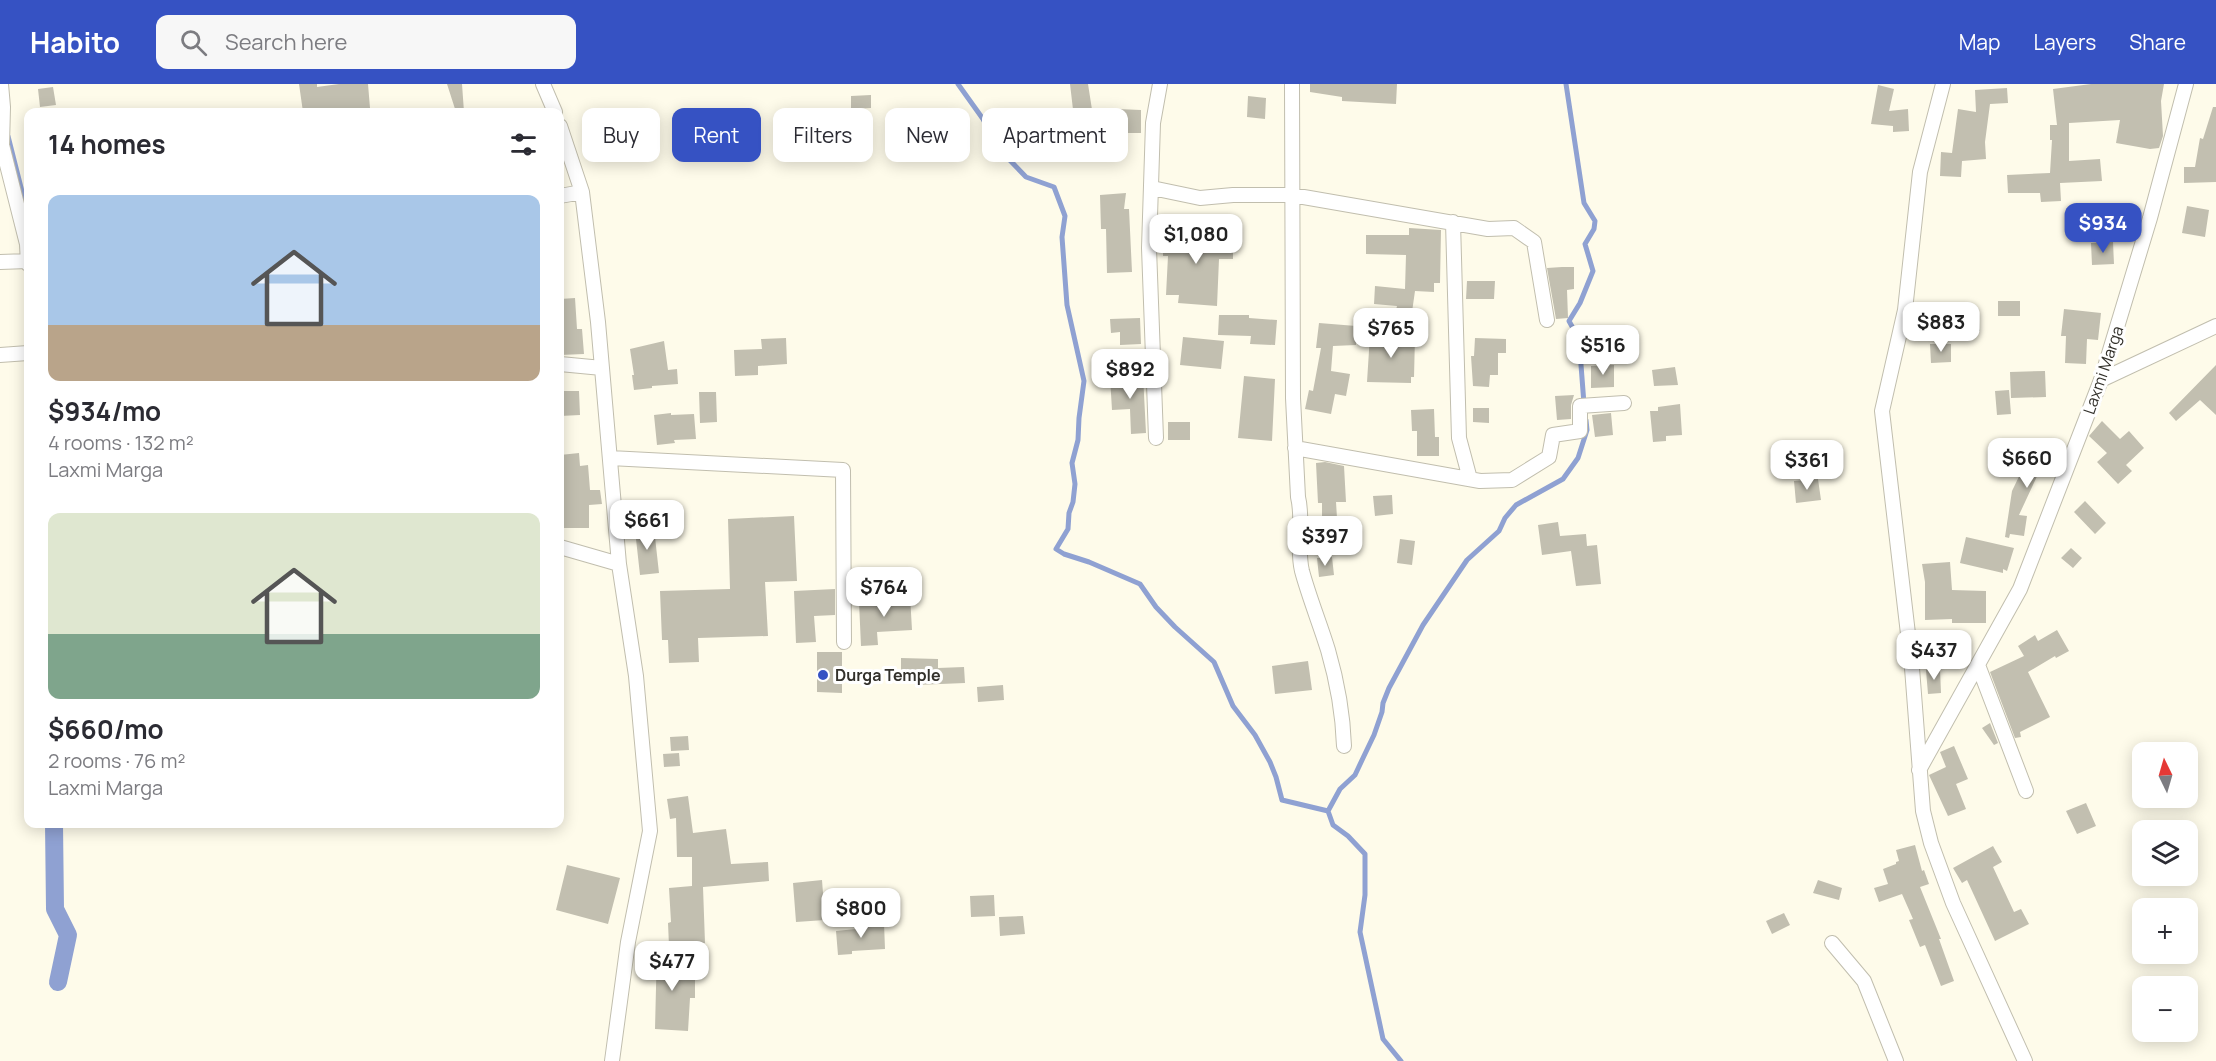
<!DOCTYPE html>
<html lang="en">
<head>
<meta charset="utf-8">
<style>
  :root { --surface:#fff; --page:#f7f7f7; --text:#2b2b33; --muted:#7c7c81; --accent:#3652c3 }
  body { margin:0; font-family:Manrope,sans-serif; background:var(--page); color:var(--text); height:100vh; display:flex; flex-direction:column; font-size:22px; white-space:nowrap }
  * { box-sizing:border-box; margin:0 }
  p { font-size:20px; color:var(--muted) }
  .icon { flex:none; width:33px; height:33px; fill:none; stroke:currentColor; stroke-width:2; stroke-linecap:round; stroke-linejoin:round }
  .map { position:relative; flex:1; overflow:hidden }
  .details { position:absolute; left:24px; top:24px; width:540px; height:720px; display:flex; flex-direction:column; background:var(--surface); border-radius:12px; box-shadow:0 3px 15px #0003 }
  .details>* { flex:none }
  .banner { position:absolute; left:582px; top:24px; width:570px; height:54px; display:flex; gap:12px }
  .needle { width:39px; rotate:355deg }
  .tools { position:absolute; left:2132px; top:658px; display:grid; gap:12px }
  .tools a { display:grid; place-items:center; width:66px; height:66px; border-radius:12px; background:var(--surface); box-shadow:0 3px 15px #0003; font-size:30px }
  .price { position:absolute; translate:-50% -51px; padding:0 14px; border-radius:12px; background:#fff; color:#222; font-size:20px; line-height:39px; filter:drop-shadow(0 2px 3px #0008) }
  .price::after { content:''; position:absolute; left:50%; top:36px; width:18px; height:14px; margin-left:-9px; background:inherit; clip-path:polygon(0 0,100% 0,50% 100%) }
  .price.active { background:var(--accent); color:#fff }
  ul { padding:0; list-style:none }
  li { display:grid; align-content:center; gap:12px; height:318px; padding:0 24px }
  li span { display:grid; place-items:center; height:186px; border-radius:12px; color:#555 }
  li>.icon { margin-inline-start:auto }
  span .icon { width:108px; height:108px; fill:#fffc; stroke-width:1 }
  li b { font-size:26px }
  h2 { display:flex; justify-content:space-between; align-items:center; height:72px; padding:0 24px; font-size:26px }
  .pill { padding:0 21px; border-radius:12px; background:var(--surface); box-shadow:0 3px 15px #0003; font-size:21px; line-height:54px }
  .pill.active { background:var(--accent); color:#fff }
  header { display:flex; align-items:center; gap:36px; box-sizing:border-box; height:84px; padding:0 30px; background:var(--accent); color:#fff }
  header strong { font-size:28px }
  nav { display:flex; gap:33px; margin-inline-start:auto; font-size:21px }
  .search { width:420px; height:54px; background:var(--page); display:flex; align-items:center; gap:15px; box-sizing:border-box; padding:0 21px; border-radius:12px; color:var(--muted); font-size:22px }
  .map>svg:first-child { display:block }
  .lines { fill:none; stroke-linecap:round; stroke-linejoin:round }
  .stream { stroke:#8fa1d2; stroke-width:5 }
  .canal { stroke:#8fa1d2; stroke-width:18 }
  .building { fill:#c2bfb0 }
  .minor-casing { stroke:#c1beae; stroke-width:16 }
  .minor { stroke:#fff; stroke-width:14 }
  .poi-dot { fill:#3652c3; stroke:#fff; stroke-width:2 }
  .labels { text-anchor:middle; stroke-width:6; stroke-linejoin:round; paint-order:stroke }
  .street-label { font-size:16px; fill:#33312b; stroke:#fff }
  .poi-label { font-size:16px; font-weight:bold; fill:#33312b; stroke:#fff; text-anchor:start }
</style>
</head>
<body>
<header>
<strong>Habito</strong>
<div class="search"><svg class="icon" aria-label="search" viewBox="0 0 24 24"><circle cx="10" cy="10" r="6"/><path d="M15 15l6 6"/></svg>Search here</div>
<nav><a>Map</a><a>Layers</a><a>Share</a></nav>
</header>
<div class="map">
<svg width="2216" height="977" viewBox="0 0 2216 977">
  <rect width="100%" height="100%" fill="#fefbea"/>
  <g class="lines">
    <path class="stream" d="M958,0L983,35L999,65L1026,93L1054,103L1065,132L1062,153L1067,221L1084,297L1079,334L1078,356L1072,379L1075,400L1073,418L1069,429L1068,445L1056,465L1064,470L1089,478L1140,500L1156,523L1175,543L1214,578L1233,622L1255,651L1270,678L1276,693L1282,716L1328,727L1333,741L1348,752L1365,770V811L1360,848L1383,955L1401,977
      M1566,0L1584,119L1595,137L1594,145L1585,160L1593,187L1580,219L1569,237L1579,255L1584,320
      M8,52L28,131
      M1328,727L1340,705L1355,691L1363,674L1374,651L1382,628L1383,619L1389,604L1423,541L1467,476L1499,447L1505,434L1516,421L1563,395L1578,374L1587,346L1586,336"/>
    <path class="canal" d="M54,740L55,825L68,851L58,898"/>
  </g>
  <path class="building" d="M299,0H317V3L339,0H368L370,24L303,28Z
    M447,0H462L464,28H456Z
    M1070,0H1088L1093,32L1074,34Z
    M1310,0H1397L1396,20L1342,17V13L1310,8Z
    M2091,0H2164L2161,17L2163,52L2159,64L2150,65L2116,59L2120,36L2069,39V77L2100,75L2102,97L2060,99L2061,117L2041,118L2040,109H2008L2007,91L2050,89L2052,56H2050V41H2057L2053,5Z
    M1878,1L1894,5L1889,27L1908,25L1909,47L1893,48V42L1871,40Z
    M53,3L56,21L40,23L38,5Z
    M2007,4L2008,19L1990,20L1985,58L1986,75L1962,77L1961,93L1940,92L1941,68L1952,69L1958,25L1976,28L1975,6Z
    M871,11V24L851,25V12Z
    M1248,12L1266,14L1265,35L1247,33Z
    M2213,23H2216V98L2184,99V83H2195L2200,54L2203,55Z
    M1117,25L1141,26V49H1117Z
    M1126,109L1124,125H1129L1132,188L1107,189L1106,145H1101L1100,111Z
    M2187,122L2209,126L2205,153L2182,149Z
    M2114,136H2136L2135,153H2114Z
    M1409,144L1441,146L1440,199H1434V208L1415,207L1412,228L1396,226L1397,222L1374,220L1375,202L1405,205L1406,171L1366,170V151H1409Z
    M1163,149L1233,150V175H1219L1217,222L1178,219L1179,211H1166L1168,172H1163Z
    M2113,158L2114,180L2092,181L2091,159Z
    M1562,183H1574V205L1567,206L1568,234L1556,235L1547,184Z
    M1467,197H1495L1494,215H1466Z
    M575,214L577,245H582L584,270L560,271V215Z
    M1998,217H2020V232H1998Z
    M2064,225L2101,229L2098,256L2087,255L2086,280L2065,279L2066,252H2061Z
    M1978,227L1980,247L1953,250L1951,230Z
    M1219,231H1249V234L1277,236L1275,261L1250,260L1251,252L1218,251Z
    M1140,234L1141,260L1120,261V248L1111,249L1110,235Z
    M1319,239L1356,242V261L1333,262L1331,287L1350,290L1346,312L1335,310L1331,330L1305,325L1309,306L1313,307L1321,264H1316Z
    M1370,251L1415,253L1414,293H1411V299L1367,298Z
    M1183,253L1224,257L1221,285L1180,281Z
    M786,254L787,280L758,282V291L735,292L734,266L762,265L761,255Z
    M1475,254L1506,255V269H1498V291H1490L1489,303L1473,302L1471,272H1474Z
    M664,257L668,286L677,285L678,300L652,302V304L634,306L632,291H634L630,265Z
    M1930,260H1951V278L1931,279Z
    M1614,281V303L1591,304V282Z
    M2216,281V331L2200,316L2176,337L2169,329Z
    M1675,283L1678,301L1654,302L1652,286Z
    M2045,287L2046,313L2011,314L2010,288Z
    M1143,291L1146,349L1131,350L1130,325L1112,326L1110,293Z
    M1244,292L1275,295L1272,357L1238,354Z
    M2009,306L2011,330L1997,331L1995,307Z
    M560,307H579L580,331L560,332Z
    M699,308H716L717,338L700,339Z
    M1574,311L1571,321V335L1557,336L1555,312Z
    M1680,320L1682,351L1666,352V357L1653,358L1650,327H1658V323Z
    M1473,324H1489V339L1473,338Z
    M1434,325L1435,353H1439V372H1417V347H1412L1411,326Z
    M671,329V331L694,330L696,355L674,356L675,359L657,361L654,331Z
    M1611,329L1613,351L1595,353L1592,331Z
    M2102,337L2120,355L2129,347L2144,364L2126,381L2132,387L2118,400L2097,378L2107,369L2089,352Z
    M1168,338H1190V356H1168Z
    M2040,361L2057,376L2044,392L2039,388L2019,431L2027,432L2024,452L2010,450L2009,454L2005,453L2012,407L2026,378Z
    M579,369L580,382L588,381L590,406H600L602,420L589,421V444H560V371Z
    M1325,378L1344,382L1346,418H1336L1337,434L1322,435V419H1318L1316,379Z
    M1818,395L1821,416L1796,419L1794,397Z
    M1392,411L1393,430L1375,432L1373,412Z
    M2085,417L2106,439L2095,450L2074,428Z
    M794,432L797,497L765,498L768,552L698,554L699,578L669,579L668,556H662L660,507L730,505L728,435Z
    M1558,438L1560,452L1586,450L1587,462L1597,461L1601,500L1576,502L1571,467L1542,471L1538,441Z
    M654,444L659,489L640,491L635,446Z
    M1966,453L2014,464L2007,487L2003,485V489L1960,479Z
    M1400,455L1415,457L1412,481L1397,479Z
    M2071,464L2082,474L2073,484L2061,474Z
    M1332,473L1334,491L1319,493L1317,474Z
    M1950,478L1952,506L1986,507V539H1952V535L1925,536V498L1922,480Z
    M835,505V531L814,532L816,558L796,559L794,507Z
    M910,511L912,546L877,548L878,561L861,562L859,518L879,517V514Z
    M2057,546L2069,567L2056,574L2055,572L2028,588L2050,633L2020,648L2021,653L2015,654L1990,588L2024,572L2018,562L2035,551L2038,557Z
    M817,568H842V609L817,608Z
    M901,574L938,575V584L964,583L965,599L916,601V595L901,596Z
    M1308,577L1312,606L1275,610L1272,582Z
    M1940,585L1941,609L1928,610L1926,586Z
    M1003,601L1004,616L978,618L977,603Z
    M1990,639L1998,659L1994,661L1982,644Z
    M688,652L689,666L671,667L670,653Z
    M1954,662L1968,695L1956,700L1966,725L1948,732L1929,691L1946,683L1940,668Z
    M679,669L680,682L664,683L663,670Z
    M688,712L693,749L726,745L731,780L768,778L769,797L703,803L705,859L669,862L668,839L671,838L669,804L692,802V773H677L676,734L670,735L667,715Z
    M2086,719L2096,742L2077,750L2066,727Z
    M1915,761L1922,787L1924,786L1929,800L1920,803L1941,855H1939L1954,897L1941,902L1925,861L1920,863L1909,836L1913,835L1902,810L1879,818L1874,804L1888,800L1883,785L1896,780V778L1899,777L1896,766Z
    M1993,762L2002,778L1993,783L2014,828L2021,825L2029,840L1995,857L1967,796L1962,799L1953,784Z
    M567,781L620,794L608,840L556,826Z
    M822,796L825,836L796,838L793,799Z
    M1818,796L1842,804L1839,816L1813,809Z
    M994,811L995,832L971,833L970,812Z
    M1784,829L1790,841L1772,850L1766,837Z
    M1023,832L1025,850L1000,852L999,833Z
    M884,839L885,865L852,867V870L838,871L836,847L866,844V840Z
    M657,863L680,864L679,895H695V914H690L688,947L655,945Z"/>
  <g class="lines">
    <g class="minor-casing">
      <path id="minor" d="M1,0L3,23L2,61L27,160L28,180
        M543,0L555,28
        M1292,0L1293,314L1298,413C1304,437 1296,462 1302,487C1309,513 1320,540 1328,566C1337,597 1343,631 1344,662
        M1943,0L1920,88L1905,226L1882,327L1912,584L1923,727L1931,759L1953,819L2025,977
        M560,42L582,108L598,238L619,480L636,592L650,747L628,858L612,977
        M1152,104L1200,114L1233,111H1292L1488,145L1514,144L1534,158L1547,236
        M560,112L582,108
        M1453,138L1459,354L1470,395
        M0,178L28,177
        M0,271L28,269
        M560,280L602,284
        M2101,296L2216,242
        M1156,354L1149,164L1153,39L1160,0
        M1295,364L1480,397L1512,396L1549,373L1553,351L1580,347V322L1624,319
        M610,374L843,386L844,558
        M560,463L619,480
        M1978,581L2026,707
        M1919,686L2020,505L2101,296L2150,134L2186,0
        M1832,859L1864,897L1896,977"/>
    </g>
    <use href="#minor" class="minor"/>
  </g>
  <circle class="poi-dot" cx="823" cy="591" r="6"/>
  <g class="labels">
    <g class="street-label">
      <text transform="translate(2103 286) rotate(-71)" y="6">Laxmi Marga</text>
    </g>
    <g class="poi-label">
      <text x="835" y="597">Durga Temple</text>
    </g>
  </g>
</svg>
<div class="tools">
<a><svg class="needle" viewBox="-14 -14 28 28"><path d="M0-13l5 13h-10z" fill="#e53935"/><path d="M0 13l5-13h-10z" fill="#7c7c81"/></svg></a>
<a><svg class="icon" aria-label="layers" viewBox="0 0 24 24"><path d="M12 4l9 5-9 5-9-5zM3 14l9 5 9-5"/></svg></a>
<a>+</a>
<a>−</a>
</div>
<b class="price active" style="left:2103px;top:170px">$934</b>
<b class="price" style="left:1196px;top:181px">$1,080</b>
<b class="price" style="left:1941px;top:269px">$883</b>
<b class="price" style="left:1391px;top:275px">$765</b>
<b class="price" style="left:1603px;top:292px">$516</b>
<b class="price" style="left:1130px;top:316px">$892</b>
<b class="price" style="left:2027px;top:405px">$660</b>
<b class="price" style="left:1807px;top:407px">$361</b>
<b class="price" style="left:647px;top:467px">$661</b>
<b class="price" style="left:1325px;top:483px">$397</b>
<b class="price" style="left:884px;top:534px">$764</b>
<b class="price" style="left:1934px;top:597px">$437</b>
<b class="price" style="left:861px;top:855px">$800</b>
<b class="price" style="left:672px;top:908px">$477</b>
<div class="banner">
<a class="pill">Buy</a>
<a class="pill active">Rent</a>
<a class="pill">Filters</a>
<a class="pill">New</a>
<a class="pill">Apartment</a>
</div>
<section class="details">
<h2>14 homes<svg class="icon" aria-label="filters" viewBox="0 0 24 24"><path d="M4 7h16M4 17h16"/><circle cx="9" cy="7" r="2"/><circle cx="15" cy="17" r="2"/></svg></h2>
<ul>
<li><span style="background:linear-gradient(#a9c7e8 70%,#b9a48a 0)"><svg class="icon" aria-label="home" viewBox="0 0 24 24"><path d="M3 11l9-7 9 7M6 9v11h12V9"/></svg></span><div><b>$934/mo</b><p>4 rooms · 132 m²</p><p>Laxmi Marga</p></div></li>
<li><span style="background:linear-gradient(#dfe7d0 65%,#7fa58c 0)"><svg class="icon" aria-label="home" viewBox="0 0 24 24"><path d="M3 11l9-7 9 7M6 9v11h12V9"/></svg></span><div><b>$660/mo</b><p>2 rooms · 76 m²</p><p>Laxmi Marga</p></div></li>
</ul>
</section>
</div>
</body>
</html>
